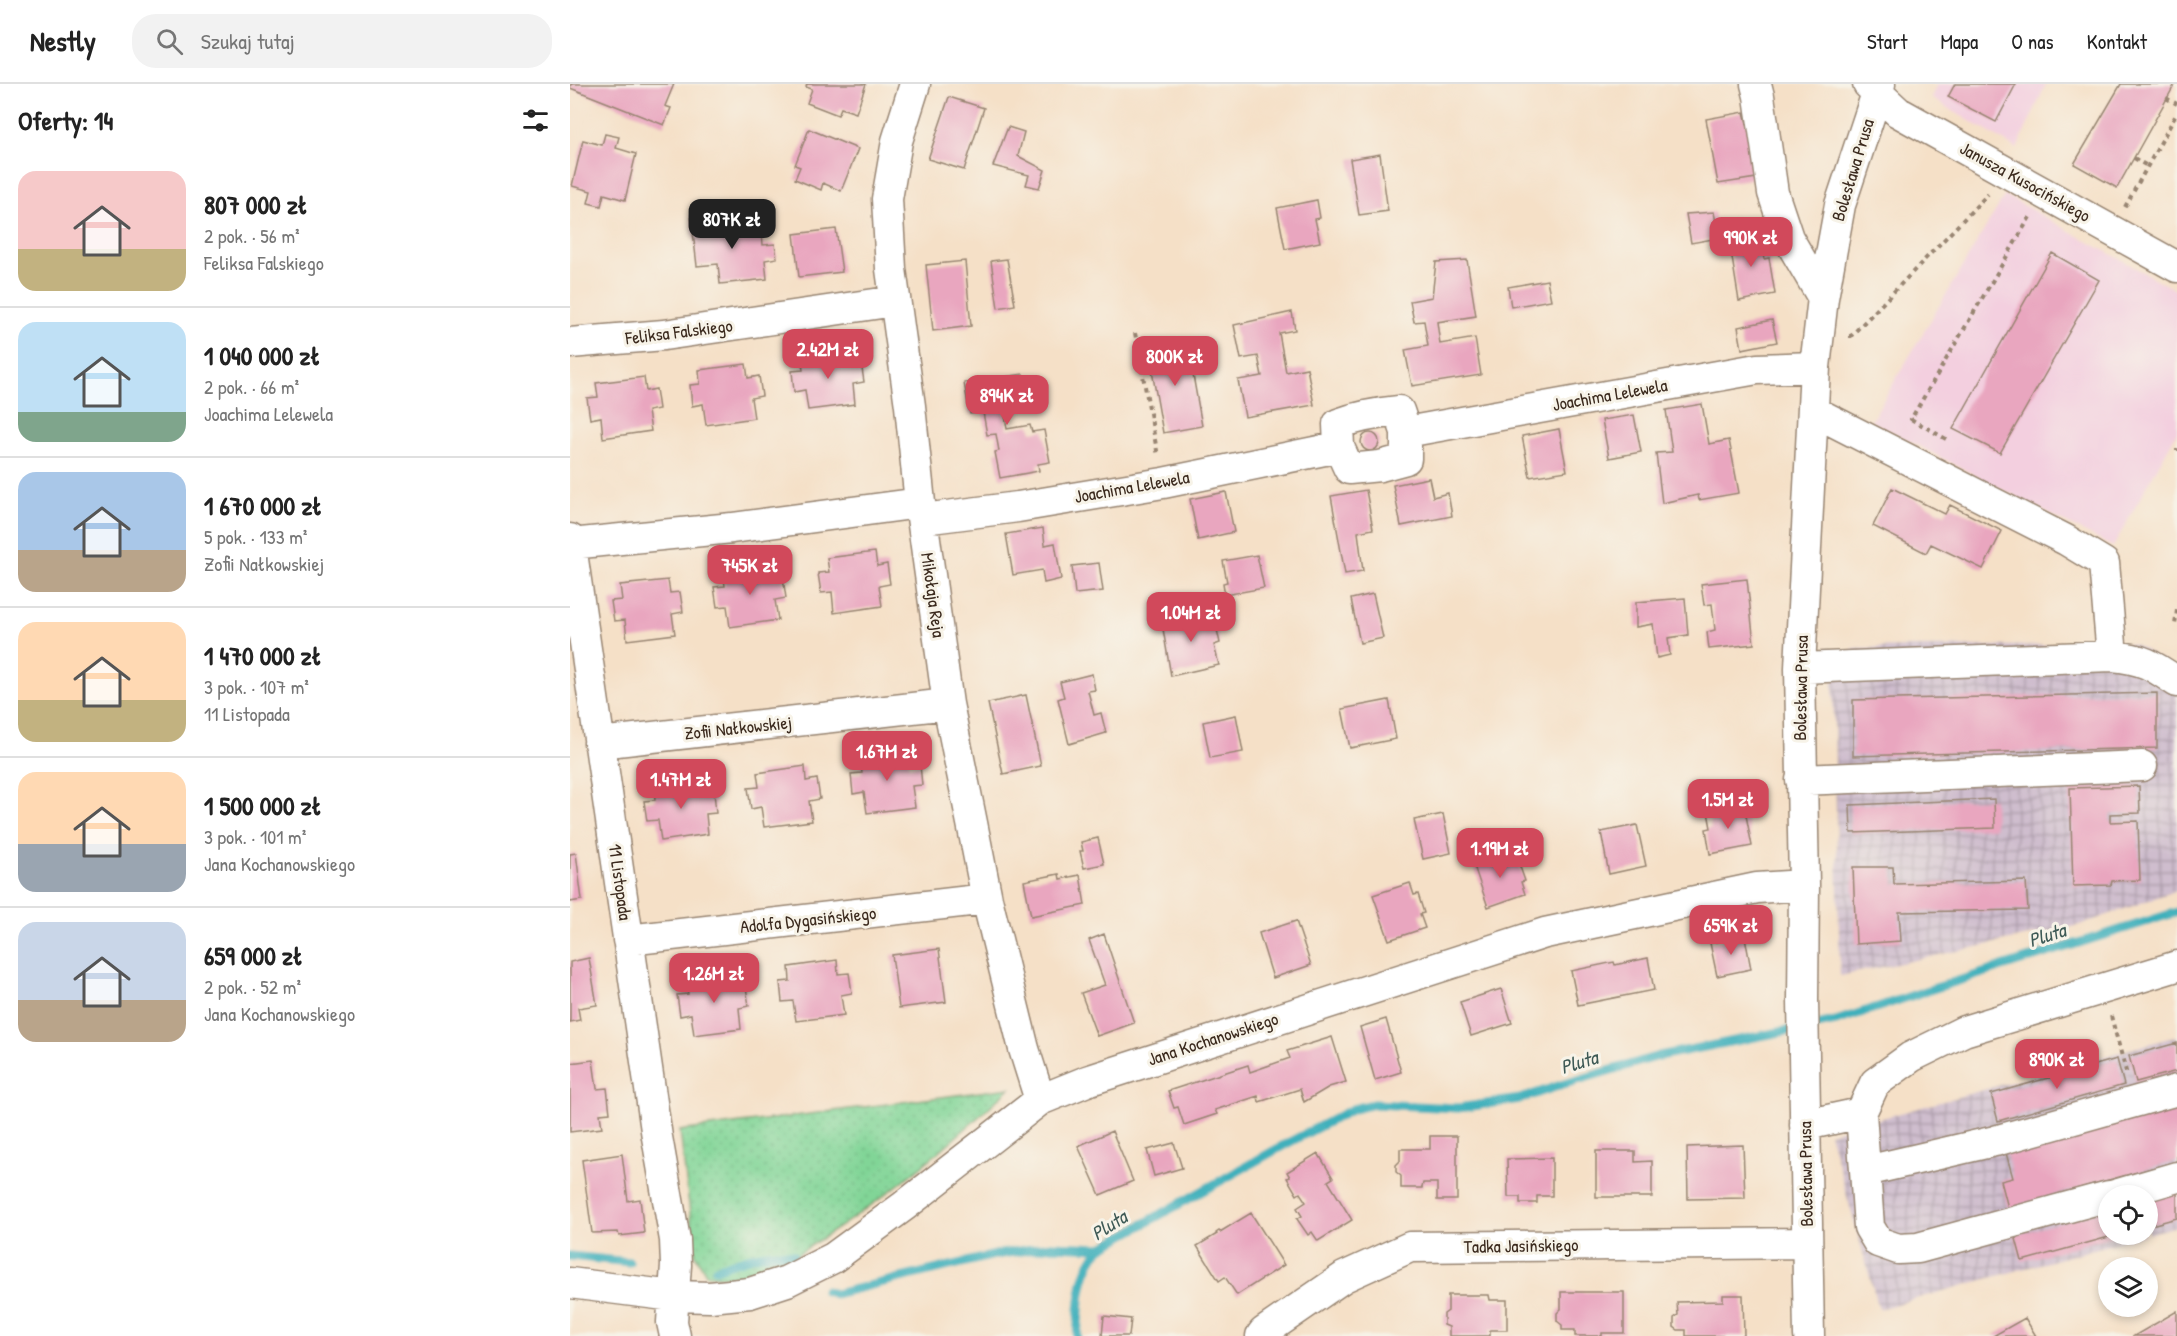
<!DOCTYPE html>
<html lang="pl">
<head>
<meta charset="utf-8">
<style>
  :root { --surface:#fff; --page:#f2f2f2; --text:#222; --muted:#767676; --line:#e0e0e0; --accent:#d1495b }
  body { margin:0; font-family:"Patrick Hand",sans-serif; background:var(--page); color:var(--text); height:100vh; display:flex; flex-direction:column; font-size:22px; white-space:nowrap }
  * { box-sizing:border-box; margin:0 }
  p { font-size:20px; color:var(--muted) }
  .icon { flex:none; width:33px; height:33px; fill:none; stroke:currentColor; stroke-width:2; stroke-linecap:round; stroke-linejoin:round }
  .map { position:relative; flex:1; overflow:hidden }
  .details { display:flex; flex-direction:column; background:var(--surface); width:570px }
  .details>* { flex:none }
  .tools { position:absolute; left:1528px; top:1101px; display:grid; gap:12px }
  .tools a { display:grid; place-items:center; width:60px; height:60px; border-radius:50%; background:var(--surface); box-shadow:0 3px 9px #0003; font-size:30px }
  .price { position:absolute; translate:-50% -51px; padding:0 14px; border-radius:12px; background:var(--accent); color:#fff; font-size:20px; line-height:39px; filter:drop-shadow(0 2px 3px #0008) }
  .price::after { content:''; position:absolute; left:50%; top:36px; width:18px; height:14px; margin-left:-9px; background:inherit; clip-path:polygon(0 0,100% 0,50% 100%) }
  .price.selected { background:#222; color:#fff }
  ul { padding:0; list-style:none }
  li { display:flex; align-items:center; gap:18px; height:150px; padding:0 18px }
  li+li { border-top:2px solid var(--line) }
  li span { display:grid; place-items:center; flex:none; width:168px; height:120px; border-radius:18px; color:#555 }
  li>.icon { margin-inline-start:auto }
  span .icon { width:72px; height:72px; fill:#fffc; stroke-width:1 }
  li b { font-size:26px }
  h2 { display:flex; justify-content:space-between; align-items:center; height:72px; padding:0 18px; font-size:26px }
  header { display:flex; align-items:center; gap:36px; box-sizing:border-box; height:84px; padding:0 30px; background:var(--surface); border-bottom:2px solid var(--line) }
  header strong { font-size:28px }
  nav { display:flex; gap:33px; margin-inline-start:auto; font-size:21px }
  .search { width:420px; height:54px; background:var(--page); display:flex; align-items:center; gap:15px; box-sizing:border-box; padding:0 21px; border-radius:24px; color:var(--muted); font-size:22px }
  main { display:flex; flex:1; min-height:0 }
  .map>svg:first-child { display:block }
  .built { fill:#f3cfdf }
  .industrial { fill:url(#industrial-grid) }
  .grass { fill:url(#grass-dots); stroke:#5e805a; stroke-width:1.5 }
  .lines { fill:none; stroke-linecap:round; stroke-linejoin:round }
  .stream { stroke:#41b0bc; stroke-width:9 }
  .building { fill:#e9a6bf }
  .minor-casing { stroke:#988572; stroke-width:33 }
  .path { stroke:#988572; stroke-width:4; stroke-dasharray:4.5 4.5; stroke-linecap:butt }
  .minor { stroke:#fff; stroke-width:30 }
  .labels { text-anchor:middle; stroke-width:6; stroke-linejoin:round; paint-order:stroke }
  .street-label { font-size:18px; fill:#3b2a1e; stroke:#f7f3e8 }
  .water-label { font-size:20px; font-style:italic; fill:#3d5955; stroke:#f7f3e8 }
</style>
</head>
<body>
<header>
<strong>Nestly</strong>
<div class="search"><svg class="icon" aria-label="search" viewBox="0 0 24 24"><circle cx="10" cy="10" r="6"/><path d="M15 15l6 6"/></svg>Szukaj tutaj</div>
<nav><a>Start</a><a>Mapa</a><a>O nas</a><a>Kontakt</a></nav>
</header>
<main>
<section class="details">
<h2>Oferty: 14<svg class="icon" aria-label="filters" viewBox="0 0 24 24"><path d="M4 7h16M4 17h16"/><circle cx="9" cy="7" r="2"/><circle cx="15" cy="17" r="2"/></svg></h2>
<ul>
<li><span style="background:linear-gradient(#f6c9c9 65%,#c2b280 0)"><svg class="icon" aria-label="home" viewBox="0 0 24 24"><path d="M3 11l9-7 9 7M6 9v11h12V9"/></svg></span><div><b>807 000 zł</b><p>2 pok. · 56 m²</p><p>Feliksa Falskiego</p></div></li>
<li><span style="background:linear-gradient(#bfe0f5 75%,#7fa58c 0)"><svg class="icon" aria-label="home" viewBox="0 0 24 24"><path d="M3 11l9-7 9 7M6 9v11h12V9"/></svg></span><div><b>1 040 000 zł</b><p>2 pok. · 66 m²</p><p>Joachima Lelewela</p></div></li>
<li><span style="background:linear-gradient(#a9c7e8 65%,#b9a48a 0)"><svg class="icon" aria-label="home" viewBox="0 0 24 24"><path d="M3 11l9-7 9 7M6 9v11h12V9"/></svg></span><div><b>1 670 000 zł</b><p>5 pok. · 133 m²</p><p>Zofii Nałkowskiej</p></div></li>
<li><span style="background:linear-gradient(#ffd9b3 65%,#c2b280 0)"><svg class="icon" aria-label="home" viewBox="0 0 24 24"><path d="M3 11l9-7 9 7M6 9v11h12V9"/></svg></span><div><b>1 470 000 zł</b><p>3 pok. · 107 m²</p><p>11 Listopada</p></div></li>
<li><span style="background:linear-gradient(#ffd9b3 60%,#9aa5b1 0)"><svg class="icon" aria-label="home" viewBox="0 0 24 24"><path d="M3 11l9-7 9 7M6 9v11h12V9"/></svg></span><div><b>1 500 000 zł</b><p>3 pok. · 101 m²</p><p>Jana Kochanowskiego</p></div></li>
<li><span style="background:linear-gradient(#c9d6e8 65%,#b9a48a 0)"><svg class="icon" aria-label="home" viewBox="0 0 24 24"><path d="M3 11l9-7 9 7M6 9v11h12V9"/></svg></span><div><b>659 000 zł</b><p>2 pok. · 52 m²</p><p>Jana Kochanowskiego</p></div></li>
</ul>
</section>
<div class="map">
<svg width="1607" height="1252" viewBox="0 0 1607 1252">
  <defs>
    <pattern id="industrial-grid" width="8" height="8" patternUnits="userSpaceOnUse" patternTransform="scale(1.5)"><rect width="8" height="8" fill="#cfbdce"/><path d="M0 4h8M4 0v8" fill="none" stroke="#a99aa7"/></pattern>
    <pattern id="grass-dots" width="8" height="8" patternUnits="userSpaceOnUse" patternTransform="scale(1.5)"><rect width="8" height="8" fill="#81d597"/><path d="M2 2h.1M6 6h.1" fill="none" stroke="#70b782" stroke-width="1.8" stroke-linecap="round"/></pattern>
  </defs>
  <rect width="100%" height="100%" fill="#f7f3e8"/>
  <filter id="ink" filterUnits="userSpaceOnUse"><feTurbulence type="fractalNoise" baseFrequency=".0167" numOctaves="2"/><feDisplacementMap in="SourceGraphic" scale="12" xChannelSelector="R" yChannelSelector="G"/><feConvolveMatrix kernelMatrix="1 2 1 2 8 2 1 2 1" color-interpolation-filters="sRGB"/></filter>
  <filter id="wash" filterUnits="userSpaceOnUse"><feTurbulence type="fractalNoise" baseFrequency=".008" numOctaves="4" result="noise"/><feDisplacementMap in="SourceGraphic" scale="24" xChannelSelector="R" yChannelSelector="G"/><feGaussianBlur stdDeviation="1.35" result="paint"/><feColorMatrix in="noise" values="0 0 0 0 0 0 0 0 0 0 0 0 0 0 0 0 0 1.4 0 .05"/><feComposite in="paint" operator="in"/></filter>
  <g filter="url(#wash)">
    <rect width="100%" height="100%" fill="#f5e0c7"/>
    <path class="built" d="M1367,0H1476L1447,65L1361,14Z
      M1435,111L1607,207V348L1543,463L1301,337Z"/>
    <path class="industrial" d="M1564,560L1607,585V806L1510,841L1270,892L1263,598L1284,564Z
      M1607,952V1142L1578,1150V1112H1539V1150H1578L1309,1225L1259,1049Z"/>
    <path class="grass" d="M440,1004C381,1059 320,1112 251,1155C237,1163 223,1175 208,1181C190,1189 155,1196 136,1190L125,1170L110,1047Z"/>
    <g class="lines">
      <path class="stream" d="M0,1172L59,1178
        M146,1185C172,1176 195,1165 223,1171
        M256,1207L265,1210L425,1171L481,1162L531,1164
        M507,1252C510,1221 508,1188 531,1164L716,1060L783,1025L804,1020L888,1024L950,1015L994,1000L1089,972L1266,937L1356,907L1607,828"/>
    </g>
    <g id="blocks">
      <path class="building" d="M1,0H104L95,22L101,24L94,41L8,7L0,4Z
        M237,0H296L286,29L271,24L268,31L237,19L242,5L236,3Z
        M1385,0H1446L1426,38L1378,13Z
        M1551,0H1605L1547,104L1504,80Z
        M379,13L414,24L394,86L358,75Z
        M1174,28L1182,59L1186,94L1148,100L1136,35Z
        M438,43L454,48L448,72L475,86L469,104L456,101L459,91L423,82Z
        M239,45L288,65L271,107L253,99L251,106L225,95L230,83L225,81Z
        M35,50L49,53L46,64L66,70L55,116L34,110L31,122L18,119L21,107L2,102L13,56L32,61Z
        M810,70L818,127L789,131L780,75Z
        M747,116L750,134L745,135L750,158L715,165L707,124Z
        M142,128L143,146L191,140L193,161L205,160L207,174L195,176L197,195L150,200L148,180L127,182L121,131Z
        M1144,128L1149,154L1121,159L1116,130Z
        M266,145L272,188L229,193L224,150Z
        M1189,149L1194,175L1199,174L1205,210L1169,217L1159,155Z
        M1482,169L1529,196L1430,369L1383,345Z
        M437,175L445,221L428,224L421,177Z
        M897,176L906,232L867,238L870,260L905,254L911,291L842,302L835,266L858,262L854,237L844,238L840,217L862,213L866,178Z
        M395,177L401,242L363,247L356,181Z
        M977,196L981,216L941,223L938,203Z
        M722,228L725,246L709,249L716,288L737,284L744,321L675,333L668,296L692,292L688,272L671,275L664,241Z
        M1202,236L1207,258L1172,265L1168,243Z
        M617,257L632,342L593,349L578,264Z
        M279,266L280,280L291,278L294,298L283,300L285,320L238,326L235,306L224,308L222,287L233,286L231,272Z
        M176,280L178,294L189,292L192,312L181,314L184,334L136,341L133,320L122,322L120,301L130,300L129,286Z
        M453,290L456,307L432,311L437,345L460,341L462,348L474,346L480,378L468,380L469,387L430,394L425,368L429,367L426,350L417,351L413,328L400,330L394,299Z
        M74,293L76,307L86,305L89,325L78,327L81,347L33,354L31,333L20,335L17,314L28,313L26,299Z
        M1132,320L1139,360L1159,356L1169,409L1129,416L1128,411L1092,419L1086,369L1102,368L1096,326Z
        M1064,331L1071,368L1039,374L1032,336Z
        M989,345L997,387L960,393L952,352Z
        M791 358a9 9 0 1 1 18 0a9 9 0 1 1-18 0Z
        M859,394L863,413L878,409L882,432L831,442L823,401Z
        M1322,404L1375,430L1380,421L1432,447L1413,485L1361,460L1356,469L1303,442Z
        M796,406L803,445L788,448L793,487L775,490L761,412Z
        M656,408L664,448L628,456L620,415Z
        M473,444L475,461L485,459L491,495L474,499L472,486L443,491L436,450Z
        M305,468L307,482L317,480L320,500L309,502L312,522L264,529L262,508L251,509L248,489L259,488L257,474Z
        M687,471L694,504L655,511L653,499L657,498L653,477Z
        M529,479L533,507L505,510L502,482Z
        M201,482L203,495L213,494L216,514L205,516L208,536L160,543L157,522L147,523L144,503L155,502L153,488Z
        M1177,495L1184,560L1139,565L1137,548L1145,546L1142,520L1134,521L1131,500Z
        M98,496L100,509L110,508L113,528L102,530L105,550L57,556L55,536L44,537L41,517L52,516L50,501Z
        M803,510L813,554L790,559L781,515Z
        M1115,514L1118,551L1098,554L1100,571L1087,574L1083,540L1066,543V518Z
        M643,528L650,559L644,561L649,581L601,592L592,539Z
        M522,590L525,606L518,607L524,631L531,629L536,649L499,660L488,615L494,613L490,598Z
        M1587,609V664L1283,672V616Z
        M456,611L471,682L433,690L418,619Z
        M819,616L826,655L780,664L772,625Z
        M666,631L673,668L640,674L633,638Z
        M337,668L339,682L350,681L352,701L342,702L345,723L297,729L294,708L283,710L281,690L292,689L290,674Z
        M235,682L236,697L247,695L250,715L239,717L242,737L194,743L191,723L181,725L178,704L189,703L187,689Z
        M131,696L133,710L144,708L146,729L136,730L138,750L91,757L88,736L77,737L74,717L85,716L84,702Z
        M1569,702L1570,729L1540,730V738L1568,737L1570,796L1542,797L1541,801L1503,802L1500,704Z
        M1424,715L1425,744L1281,749L1280,721Z
        M1174,721L1182,762L1140,770L1136,745L1141,744L1138,728Z
        M873,730L881,769L853,775L844,736Z
        M1067,741L1076,782L1039,790L1031,748Z
        M528,754L534,780L514,784L510,767H513L511,758Z
        M941,767L945,781L949,780L955,797L951,798L955,810L918,823L903,779Z
        M6,769L12,816L0,818V770Z
        M1283,783H1323L1324,800L1456,797L1458,826L1329,828L1331,857L1286,860Z
        M489,790L490,795L510,791L515,821L461,832L454,797Z
        M840,799L844,811L848,810L854,829L850,830L855,844L819,856L803,811Z
        M726,837L741,881L703,894L689,849Z
        M534,850L564,939L527,952L511,909L535,901L519,856Z
        M1175,853L1181,885L1147,892L1140,859Z
        M369,865L376,918L329,924L322,871Z
        M19,874L27,921L8,924L10,936L0,938V878Z
        M1078,874L1084,906L1008,921L1001,887L1044,878L1045,881Z
        M267,876L268,890L279,889L282,909L271,911L274,931L226,937L223,917L212,918L210,898L220,897L219,883Z
        M164,890L166,904L176,903L179,922L169,924L171,945L124,951L121,930L110,932L107,911L118,910L116,896Z
        M931,905L942,939L901,952L890,918Z
        M816,935L831,988L805,996L790,943Z
        M762,953L776,998L759,1003L734,1018L730,1005L689,1018L688,1012L645,1026L647,1030L614,1041L608,1023L604,1024L598,1007L678,981L680,988L720,974L717,967Z
        M1607,959V987L1566,998L1559,972Z
        M1547,975L1554,1001L1428,1037L1421,1010Z
        M23,976L27,1005L37,1004L40,1029L30,1030L32,1044L0,1048V979Z
        M1607,1021V1077L1438,1124L1431,1097L1443,1094L1436,1069Z
        M542,1047L563,1097L530,1111L508,1062Z
        M860,1052H887V1116H867V1099H853L852,1104H831V1092L826,1088V1081L830,1077V1065H860Z
        M604,1059L612,1084L584,1092L577,1066Z
        M1173,1061L1175,1114L1118,1115L1117,1063Z
        M1026,1067H1065V1078L1082,1077V1113H1026Z
        M748,1069L763,1094L758,1097L782,1136L748,1157L742,1148L738,1151L727,1135L732,1132L727,1124L736,1118L730,1109L727,1111L717,1094L720,1093L717,1088Z
        M52,1070L58,1117L70,1115L74,1149L49,1152L48,1148L22,1149L12,1076Z
        M982,1074V1112H967V1119H950V1113H938L937,1075Z
        M1607,1106V1134L1578,1142V1114Z
        M1539,1125V1150L1546,1151L1452,1177L1445,1151Z
        M681,1129L714,1181L667,1211L655,1193L649,1197L627,1162L647,1150L646,1149L649,1147L650,1148Z
        M991,1208H1054V1249H1032V1252H1005V1246H992V1241L987,1237V1229L991,1225Z
        M878,1211H919L920,1216H937V1246H920V1252H879V1243L874,1241V1230L878,1227Z
        M1153,1211H1173L1174,1252H1116V1246H1108L1104,1243V1234L1108,1231L1107,1218L1153,1217Z
        M1607,1227V1252H1564Z
        M534,1232L561,1235L559,1252H532Z
        M1455,1234L1466,1252H1423Z"/>
    </g>
  </g>
  <g filter="url(#ink)">
    <use href="#blocks" fill-opacity="0" stroke="#988572" stroke-width="1.5"/>
    <g class="lines">
      <g class="minor-casing">
        <path id="minor" d="M345,0L327,57L317,115L321,185L340,322L350,419L378,620L402,739L417,815L454,965L470,1016
          M1186,0L1189,12L1203,109L1218,154L1253,214
          M1298,0L1328,28L1607,183
          M0,259L94,251L325,217
          M1243,327L1496,456L1534,479L1542,572
          M769,363L779,385L810,382L836,375V348
          M353,435L448,423L593,399L769,363L768,340C789,332 808,329 829,327L836,348L1187,285L1245,283
          M0,455L87,1053L105,1156L106,1181L102,1238L105,1252
          M1,460L162,444L350,419
          M1230,584L1542,572C1573,575 1581,580 1607,598
          M29,659L378,620
          M1231,696L1572,682
          M58,856L417,815
          M1291,1029L1305,999L1341,973L1394,947L1607,882
          M1235,1041L1291,1029L1299,1143L1308,1158L1328,1165L1348,1164L1539,1112
          M1296,1087L1425,1057L1607,1006
          M1542,1112L1607,1093
          M0,1199L103,1212L140,1213L180,1209L217,1197L263,1174L334,1122L470,1016L517,997L975,849L1187,804L1234,801
          M691,1252L694,1248L774,1193L840,1163L1237,1159
          M1239,1252L1233,916L1234,801L1230,584L1245,283L1253,214L1270,121L1310,0"/>
      </g>
      <path class="path" d="M1596,14L1607,20
        M1564,74L1577,82
        M1555,123L1607,29
        M565,249L588,372
        M1279,252H1281L1418,110
        M1376,355L1341,335L1460,133
        M1607,365V367
        M1607,526L1605,541L1607,543
        M1541,932L1557,991"/>
      <use href="#minor" class="minor"/>
    </g>
  </g>
  <g class="labels">
    <g class="street-label">
      <text transform="translate(1283 86) rotate(-73)" y="6">Bolesława Prusa</text>
      <text transform="translate(1455 98) rotate(29)" y="6">Janusza Kusocińskiego</text>
      <text transform="translate(109 248) rotate(-7)" y="6">Feliksa Falskiego</text>
      <text transform="translate(1040 311) rotate(-10)" y="6">Joachima Lelewela</text>
      <text transform="translate(562 403) rotate(-10)" y="6">Joachima Lelewela</text>
      <text transform="translate(363 511) rotate(82)" y="6">Mikołaja Reja</text>
      <text transform="translate(1231 604) rotate(-89)" y="6">Bolesława Prusa</text>
      <text transform="translate(168 644) rotate(-6)" y="6">Zofii Nałkowskiej</text>
      <text transform="translate(50 798) rotate(82)" y="6">11 Listopada</text>
      <text transform="translate(238 836) rotate(-6)" y="6">Adolfa Dygasińskiego</text>
      <text transform="translate(643 955) rotate(-18)" y="6">Jana Kochanowskiego</text>
      <text transform="translate(1236 1090) rotate(-91)" y="6">Bolesława Prusa</text>
      <text transform="translate(951 1162) rotate(-1)" y="6">Tadka Jasińskiego</text>
    </g>
    <g class="water-label">
      <text transform="translate(1477 851) rotate(-18)" y="7">Pluta</text>
      <text transform="translate(1009 978) rotate(-17)" y="7">Pluta</text>
      <text transform="translate(539 1141) rotate(-33)" y="7">Pluta</text>
    </g>
  </g>
</svg>
<div class="tools">
<a><svg class="icon" aria-label="locate" viewBox="0 0 24 24"><circle cx="12" cy="12" r="6"/><path d="M12 2v4M12 18v4M2 12h4M18 12h4"/></svg></a>
<a><svg class="icon" aria-label="layers" viewBox="0 0 24 24"><path d="M12 4l9 5-9 5-9-5zM3 14l9 5 9-5"/></svg></a>
</div>
<b class="price selected" style="left:162px;top:166px">807K zł</b>
<b class="price" style="left:1181px;top:184px">990K zł</b>
<b class="price" style="left:258px;top:296px">2.42M zł</b>
<b class="price" style="left:605px;top:303px">800K zł</b>
<b class="price" style="left:437px;top:342px">894K zł</b>
<b class="price" style="left:180px;top:512px">745K zł</b>
<b class="price" style="left:621px;top:559px">1.04M zł</b>
<b class="price" style="left:317px;top:698px">1.67M zł</b>
<b class="price" style="left:111px;top:726px">1.47M zł</b>
<b class="price" style="left:1158px;top:746px">1.5M zł</b>
<b class="price" style="left:930px;top:795px">1.19M zł</b>
<b class="price" style="left:1161px;top:872px">659K zł</b>
<b class="price" style="left:144px;top:920px">1.26M zł</b>
<b class="price" style="left:1487px;top:1006px">890K zł</b>
</div>
</main>
</body>
</html>
